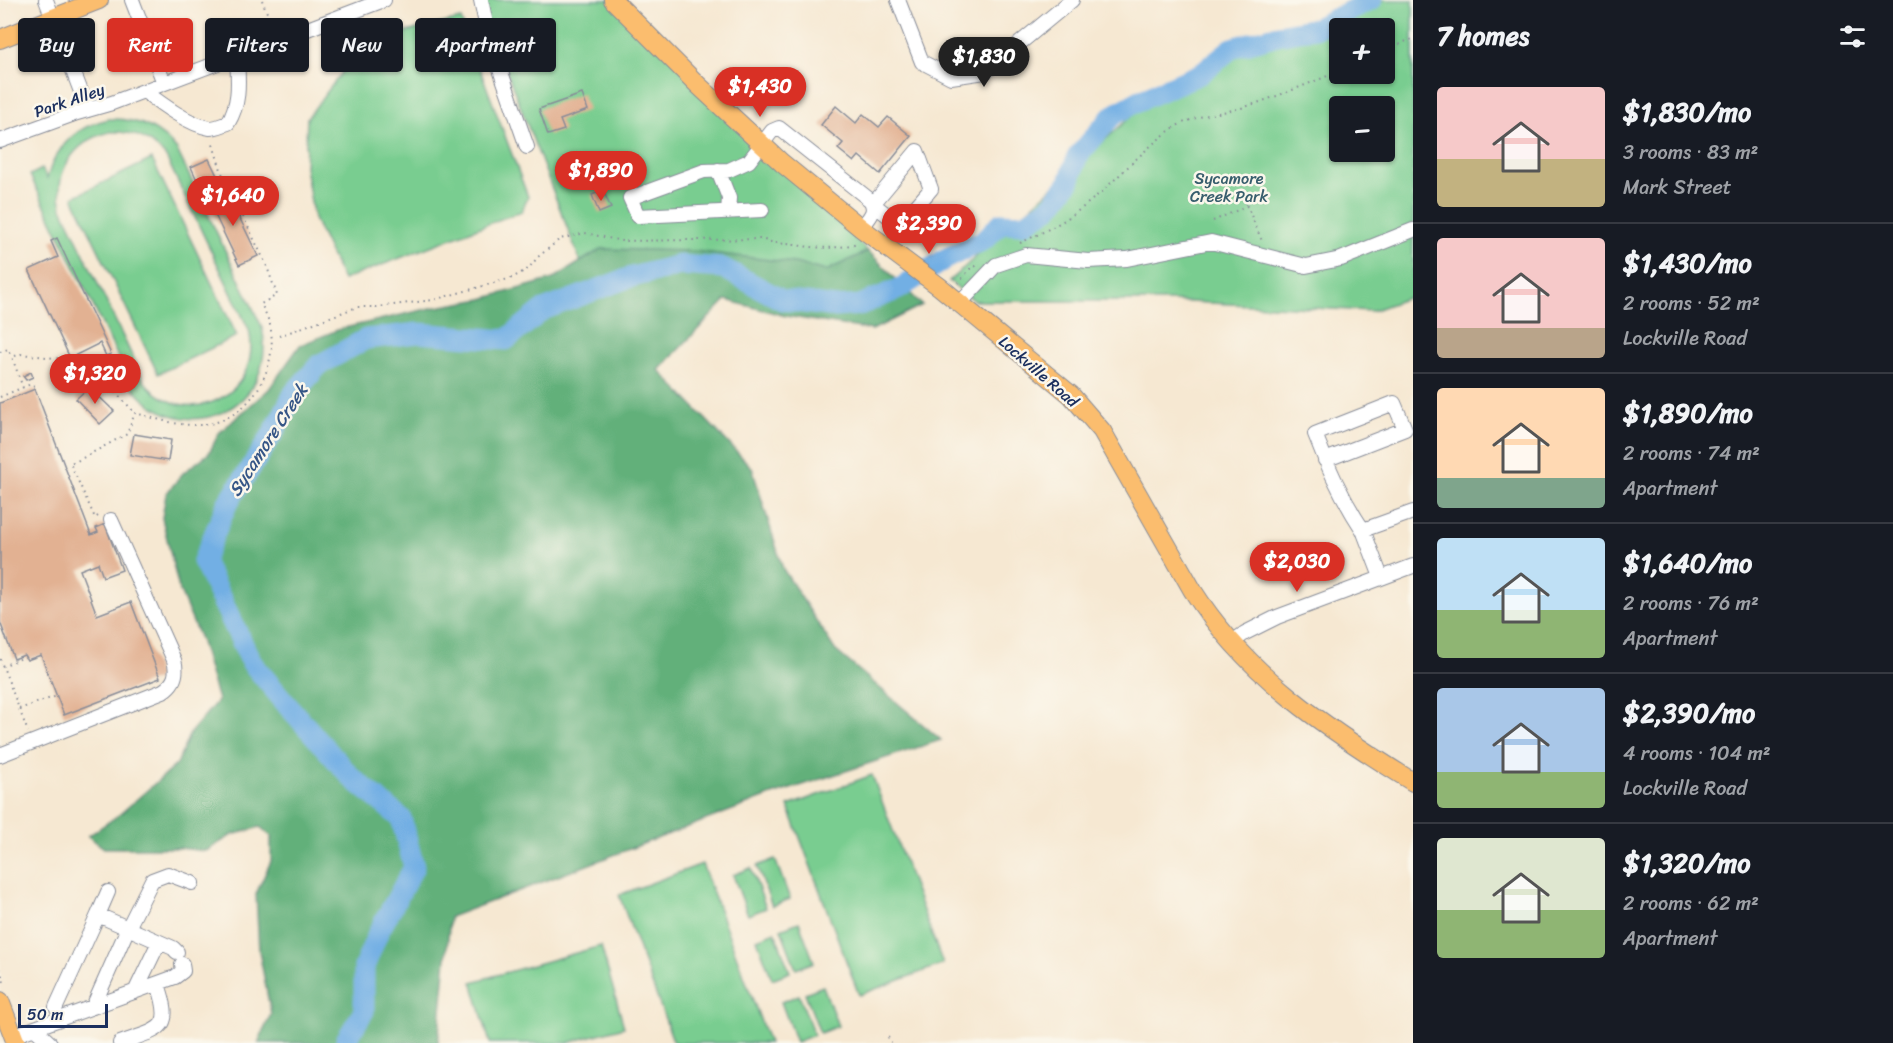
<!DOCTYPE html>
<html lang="en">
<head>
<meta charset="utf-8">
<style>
  :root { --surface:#171b24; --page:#242831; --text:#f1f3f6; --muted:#9ea1a6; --line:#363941; --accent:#d93025 }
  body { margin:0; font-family:Sriracha,sans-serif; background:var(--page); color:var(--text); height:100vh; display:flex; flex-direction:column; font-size:22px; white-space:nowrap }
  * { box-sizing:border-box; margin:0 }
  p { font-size:20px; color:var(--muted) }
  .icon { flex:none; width:33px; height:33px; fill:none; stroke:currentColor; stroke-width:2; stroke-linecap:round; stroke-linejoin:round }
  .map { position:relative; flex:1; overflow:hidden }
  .side { display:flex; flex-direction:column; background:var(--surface); width:480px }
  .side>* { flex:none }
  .top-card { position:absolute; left:18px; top:18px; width:570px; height:54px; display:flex; gap:12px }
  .tools { position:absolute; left:1329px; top:18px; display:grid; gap:12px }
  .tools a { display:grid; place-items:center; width:66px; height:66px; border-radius:6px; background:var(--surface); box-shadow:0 2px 4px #0004; font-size:30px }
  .scale { position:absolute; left:18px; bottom:15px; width:90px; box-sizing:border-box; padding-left:6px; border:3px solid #1b2f5e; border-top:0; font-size:16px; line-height:21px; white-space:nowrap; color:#1b2f5e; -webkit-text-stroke:4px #fbf7ec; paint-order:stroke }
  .price { position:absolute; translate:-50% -51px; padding:0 14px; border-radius:21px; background:var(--accent); color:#fff; font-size:20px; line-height:39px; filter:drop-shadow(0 2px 3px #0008) }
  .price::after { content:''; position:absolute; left:50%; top:36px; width:18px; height:14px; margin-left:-9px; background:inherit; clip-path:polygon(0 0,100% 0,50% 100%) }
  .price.current { background:#222; color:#fff }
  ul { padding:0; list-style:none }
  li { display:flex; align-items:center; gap:18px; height:150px; padding:0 24px }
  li+li { border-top:2px solid var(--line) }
  li span { display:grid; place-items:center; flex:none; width:168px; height:120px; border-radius:6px; color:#555 }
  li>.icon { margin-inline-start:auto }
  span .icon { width:72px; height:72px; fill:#fffc; stroke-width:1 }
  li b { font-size:26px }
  h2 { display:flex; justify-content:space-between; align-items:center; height:72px; padding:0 24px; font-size:26px }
  .tag { padding:0 21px; border-radius:6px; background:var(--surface); box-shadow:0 2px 4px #0004; font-size:21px; line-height:54px }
  .tag.current { background:var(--accent); color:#fff }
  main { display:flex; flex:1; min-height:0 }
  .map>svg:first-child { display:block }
  .green { fill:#79cd90; stroke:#4a7e77; stroke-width:1.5; fill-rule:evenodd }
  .forest { fill:#62b07a; stroke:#3e706c; stroke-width:1.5 }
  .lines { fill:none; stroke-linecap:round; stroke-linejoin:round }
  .river { stroke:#72afe4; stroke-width:21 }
  .building { fill:#e2b192 }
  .minor-casing { stroke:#888c98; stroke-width:16 }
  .major-casing { stroke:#888c98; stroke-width:20 }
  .path { stroke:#888c98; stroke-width:2; stroke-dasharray:1.5 4.5; stroke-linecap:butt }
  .minor { stroke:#fff; stroke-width:14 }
  .major { stroke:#fbbd6e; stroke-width:18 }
  .labels { text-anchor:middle; stroke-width:5; stroke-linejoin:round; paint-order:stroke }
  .street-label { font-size:16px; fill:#1b2f5e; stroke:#fbf7ec }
  .park-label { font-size:16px; fill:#375e6d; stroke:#fbf7ec }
  .water-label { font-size:18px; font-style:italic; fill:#355586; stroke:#fbf7ec }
</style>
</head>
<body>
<main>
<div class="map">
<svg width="1413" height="1043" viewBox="0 0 1413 1043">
  <rect width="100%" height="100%" fill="#fbf7ec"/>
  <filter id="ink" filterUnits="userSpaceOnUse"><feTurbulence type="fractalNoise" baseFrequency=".0167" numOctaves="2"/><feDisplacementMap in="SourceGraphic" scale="12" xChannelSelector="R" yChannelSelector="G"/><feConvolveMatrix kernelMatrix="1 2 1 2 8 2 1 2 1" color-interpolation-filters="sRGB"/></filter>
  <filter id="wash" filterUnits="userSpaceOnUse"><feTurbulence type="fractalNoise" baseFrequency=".008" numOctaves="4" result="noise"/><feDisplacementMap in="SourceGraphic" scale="24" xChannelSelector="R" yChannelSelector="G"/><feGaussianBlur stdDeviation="1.35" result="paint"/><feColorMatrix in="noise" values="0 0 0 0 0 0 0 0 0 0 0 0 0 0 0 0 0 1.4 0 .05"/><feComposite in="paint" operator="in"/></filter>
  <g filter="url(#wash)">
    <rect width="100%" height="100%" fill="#f6e8d2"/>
    <path class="green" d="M479,0H613L782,163L889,273L880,272L922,305L872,330L730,300L596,302Z
      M1374,0H1413V296L1372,311L1170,301H975L949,281L1149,100L1239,42L1328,27ZM1340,28H1384V74H1340ZM1340,106H1384V152H1340Z
      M461,19L528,197L522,211L343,280L314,219L305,167L307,118L346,67L393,35Z
      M109,119C137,118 159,127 177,150L262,327C279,408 185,452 133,388L30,175L42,169L47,178C56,146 76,126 109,119ZM110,132C134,131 151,139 166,157L249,330C264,396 186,433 144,381L62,208C53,171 74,141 110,132Z
      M152,159L237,336L158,374L73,197Z
      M872,775L943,964L859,995L788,806Z
      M775,859L790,899L772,906L757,866Z
      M702,864L769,1043H674L619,895Z
      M751,868L766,908L748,915L733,875Z
      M799,922L814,962L796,969L781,929Z
      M775,932L790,972L772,979L757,939Z
      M601,946L624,1027L567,1043H490L472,982Z
      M823,986L838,1026L820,1033L805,993Z
      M799,995L814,1035L796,1042L781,1002Z"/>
    <path class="forest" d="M601,249L694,251L795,263L826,271L868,251L922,305L872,330L786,316L726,300L659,370L752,468L783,569L835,650L941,740L772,795L450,917L438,1043H258L271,1014L259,951L256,894L271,861V836L260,827L232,835L206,851L179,848H104L88,836L120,814L177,764L190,733L218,700L200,639L179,589L162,518L166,494L183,473L209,453L219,433L269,389L300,345L340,329L431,308L482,299L553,279Z"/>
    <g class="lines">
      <path class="river" d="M347,1043L346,1040L364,1011V967L378,933L414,867L401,818L352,778L288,706L252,663L203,561L227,504L272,435L294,393L319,365L366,339L418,333L506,340L543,310L628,278L680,265L723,268L782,300L836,307L860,305L899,289L945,259L984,240L1001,223L1024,224L1050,207L1069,182L1077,157L1112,116L1140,100L1200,74L1232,48L1278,35L1316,28L1372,0"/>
    </g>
    <g id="blocks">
      <path class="building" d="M582,94L588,110L560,120L564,130L548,135L539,109Z
        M836,106L856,123L863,114L879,127L888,117L911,136L880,174L859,156L854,162L838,149L843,143L821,125Z
        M209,159L222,186L204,195L191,167Z
        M226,190L258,256L239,265L207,198Z
        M603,190L611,208L599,213L592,195Z
        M57,238L111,354L106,356L100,343L70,358L29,270L58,257L51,241Z
        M31,372L33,377L26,380L23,376Z
        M89,387L114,411L100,424L76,399Z
        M35,389L91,535L98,532L96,528L105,524L122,570L103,577L98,563L80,570L97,615L131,602L160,678L64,715L41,655L27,660L24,655L14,659L0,622V403Z
        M134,434L171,440L168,461L130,455Z"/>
    </g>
  </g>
  <g filter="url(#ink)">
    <use href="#blocks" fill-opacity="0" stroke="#888c98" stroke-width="1.5"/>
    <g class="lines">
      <g class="minor-casing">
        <path id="minor" d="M46,0L88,110
          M132,0L164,83
          M481,0L489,38L527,147
          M898,0L922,62L951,77L985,72L1072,0
          M144,91C160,103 189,125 210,128C216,128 222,125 228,123C241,101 238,81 237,56
          M0,141L77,113L112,103L384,0
          M917,151L931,189L900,225L873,204Z
          M718,170L729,198L728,212
          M762,210L638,216L630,198L704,171L729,170L749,161L772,131L779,128L870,200C878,211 868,219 861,228
          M960,303L996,265L1026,255L1088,261L1127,259L1211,242L1306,266L1341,259L1413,230
          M1325,460L1405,429L1394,403L1315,434C1328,468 1343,500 1363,530
          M1381,577L1363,530L1413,512
          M1231,643L1245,633L1277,617L1413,566
          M0,755L163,691C175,683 178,674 174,660L111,520
          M98,915L108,892
          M135,992L159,942
          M56,1007L98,915L173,948L177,952
          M93,1007L128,928L152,880L168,874L192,883
          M35,1029L50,1043
          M13,1036L175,977L183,971L182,964
          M120,1043C161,1028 174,1031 158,984"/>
      </g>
      <g class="major-casing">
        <path id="major" d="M613,0L697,84L782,163L861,228L940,287L1071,395L1102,431L1193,591C1247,676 1329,730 1413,782
          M0,39L99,0
          M0,1001L16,1043"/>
      </g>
      <path class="path" d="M262,0L273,28
        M1384,54L1404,42L1413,39
        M202,198L228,186
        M1243,198L1247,206
        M1213,221L1247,206L1262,241
        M1020,243C1044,232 1066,221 1087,204C1117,180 1141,151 1172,129C1193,115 1218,114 1241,108C1275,98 1307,84 1340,71
        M958,283L970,269L978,265
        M279,336L357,307H377L433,300L512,278L528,269L538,257L560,239L585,233L622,241L762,239C773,244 782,243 795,245C816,248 836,250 857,243
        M0,352L8,349L12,357
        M23,388L12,357L21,354L88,362L135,413
        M0,397L31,384L38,388
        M98,516L95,518L70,463L77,461L127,434L135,413C154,418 174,425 194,425C245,427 280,372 270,325C268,318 264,310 261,304L277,295L266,264L222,173L212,141
        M0,659L28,732
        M2,666L25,657
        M19,709L57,696
        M0,969L5,986
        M888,1037L891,1043"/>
      <use href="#minor" class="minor"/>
      <use href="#major" class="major"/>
    </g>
  </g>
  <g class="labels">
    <g class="street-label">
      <text transform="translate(69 100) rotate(-19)" y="6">Park Alley</text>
      <text transform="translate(1039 371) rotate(41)" y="6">Lockville Road</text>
    </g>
    <g class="park-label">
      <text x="1229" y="184">Sycamore<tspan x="1229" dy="18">Creek Park</tspan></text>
    </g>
    <g class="water-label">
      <text transform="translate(268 440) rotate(-57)" y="6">Sycamore Creek</text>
    </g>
  </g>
</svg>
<div class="tools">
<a>+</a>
<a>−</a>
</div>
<div class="scale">50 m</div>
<b class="price current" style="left:984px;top:88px">$1,830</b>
<b class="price" style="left:760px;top:118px">$1,430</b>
<b class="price" style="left:601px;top:202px">$1,890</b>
<b class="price" style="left:233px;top:227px">$1,640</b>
<b class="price" style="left:929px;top:255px">$2,390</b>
<b class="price" style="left:95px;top:405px">$1,320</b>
<b class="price" style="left:1297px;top:593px">$2,030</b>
<div class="top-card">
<a class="tag">Buy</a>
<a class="tag current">Rent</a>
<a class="tag">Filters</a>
<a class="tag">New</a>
<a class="tag">Apartment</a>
</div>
</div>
<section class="side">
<h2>7 homes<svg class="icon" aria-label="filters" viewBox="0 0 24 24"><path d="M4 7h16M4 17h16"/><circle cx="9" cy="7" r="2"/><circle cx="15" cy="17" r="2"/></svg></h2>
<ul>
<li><span style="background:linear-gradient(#f6c9c9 60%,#c2b280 0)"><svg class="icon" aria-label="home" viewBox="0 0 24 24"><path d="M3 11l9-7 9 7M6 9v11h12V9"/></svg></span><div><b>$1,830/mo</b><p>3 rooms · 83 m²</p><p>Mark Street</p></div></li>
<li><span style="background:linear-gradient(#f6c9c9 75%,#b9a48a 0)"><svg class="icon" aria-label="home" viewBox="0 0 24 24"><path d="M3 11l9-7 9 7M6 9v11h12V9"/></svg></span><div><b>$1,430/mo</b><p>2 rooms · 52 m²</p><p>Lockville Road</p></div></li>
<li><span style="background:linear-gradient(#ffd9b3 75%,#7fa58c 0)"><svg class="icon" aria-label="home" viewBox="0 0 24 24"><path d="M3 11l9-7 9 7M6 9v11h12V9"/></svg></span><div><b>$1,890/mo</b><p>2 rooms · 74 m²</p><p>Apartment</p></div></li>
<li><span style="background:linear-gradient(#bfe0f5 60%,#8fb573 0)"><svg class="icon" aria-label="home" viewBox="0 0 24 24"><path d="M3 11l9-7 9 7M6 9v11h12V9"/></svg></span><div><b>$1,640/mo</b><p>2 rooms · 76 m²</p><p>Apartment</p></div></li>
<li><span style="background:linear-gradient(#a9c7e8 70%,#8fb573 0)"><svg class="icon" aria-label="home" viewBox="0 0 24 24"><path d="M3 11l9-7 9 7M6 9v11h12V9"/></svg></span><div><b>$2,390/mo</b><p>4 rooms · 104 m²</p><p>Lockville Road</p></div></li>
<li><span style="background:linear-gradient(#dfe7d0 60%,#8fb573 0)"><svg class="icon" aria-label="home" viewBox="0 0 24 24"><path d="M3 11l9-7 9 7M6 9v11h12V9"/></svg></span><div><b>$1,320/mo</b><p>2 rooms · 62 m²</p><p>Apartment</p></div></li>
</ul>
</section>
</main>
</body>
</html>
